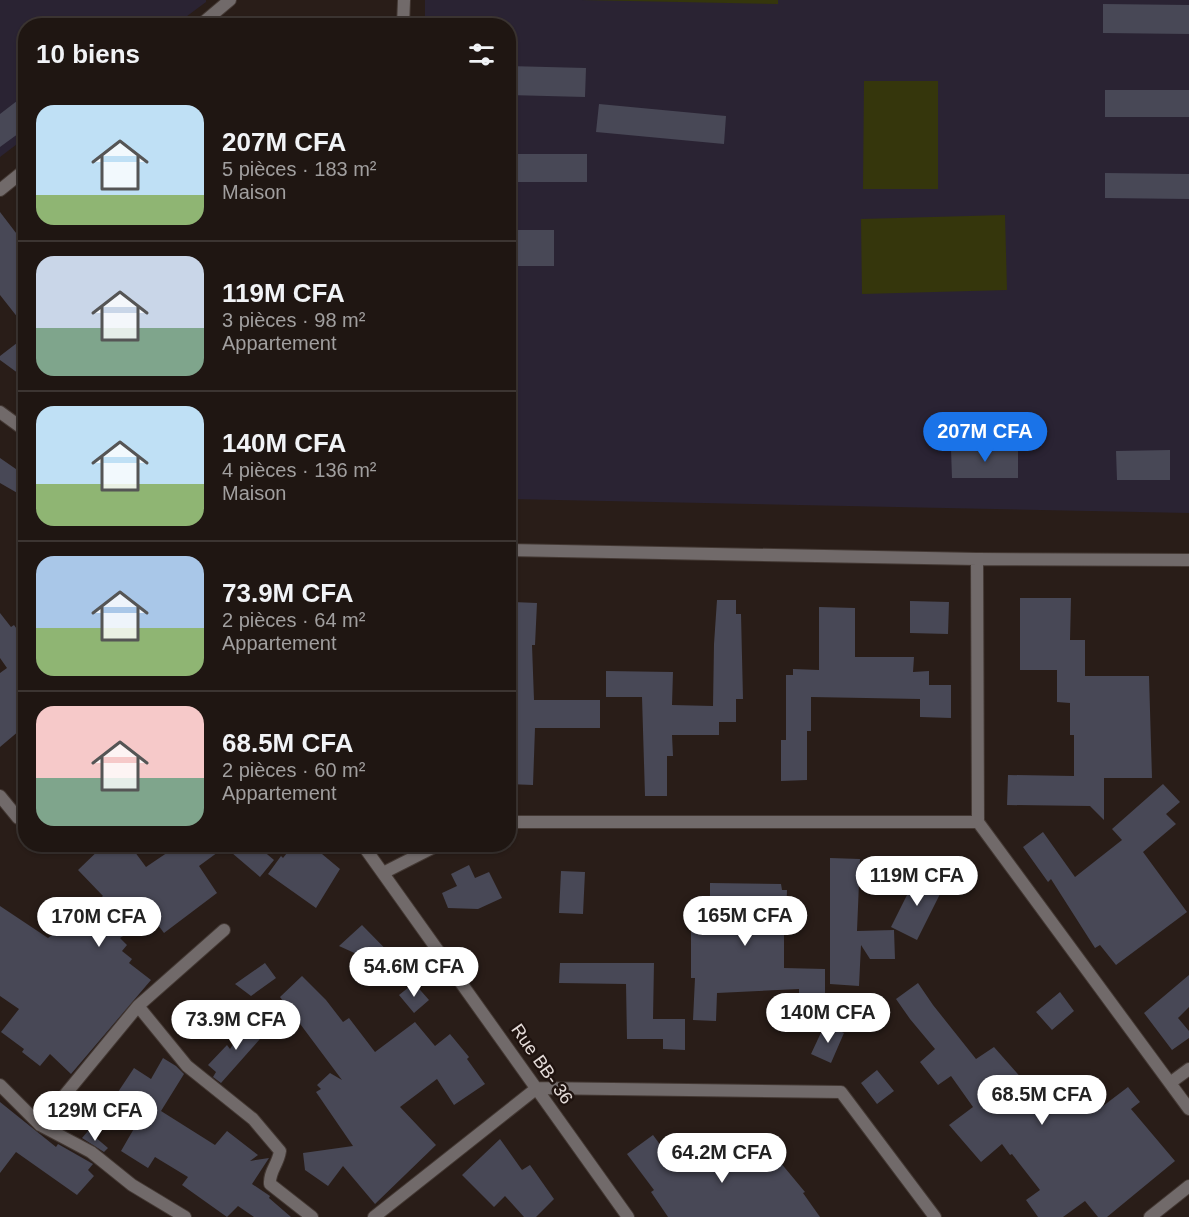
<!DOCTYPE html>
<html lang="fr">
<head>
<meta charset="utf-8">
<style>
  :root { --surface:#1f1612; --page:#271f1b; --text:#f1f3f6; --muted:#a19f9f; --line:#3c3532; --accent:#1a73e8 }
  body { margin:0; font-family:Arial,sans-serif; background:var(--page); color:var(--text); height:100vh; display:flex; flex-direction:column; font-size:22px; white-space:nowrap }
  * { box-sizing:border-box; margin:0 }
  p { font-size:20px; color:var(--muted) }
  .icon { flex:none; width:33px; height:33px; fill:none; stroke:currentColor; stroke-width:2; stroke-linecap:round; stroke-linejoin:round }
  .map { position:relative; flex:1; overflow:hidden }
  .side { position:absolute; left:18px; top:18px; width:498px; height:834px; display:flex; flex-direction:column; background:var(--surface); border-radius:24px; box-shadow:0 2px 4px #0004,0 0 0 2px var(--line) }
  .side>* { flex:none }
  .price { position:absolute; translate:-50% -51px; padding:0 14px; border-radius:21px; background:#fff; color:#222; font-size:20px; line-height:39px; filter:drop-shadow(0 2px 3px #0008) }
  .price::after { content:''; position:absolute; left:50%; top:36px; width:18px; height:14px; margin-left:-9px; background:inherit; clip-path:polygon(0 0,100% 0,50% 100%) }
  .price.selected { background:var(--accent); color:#fff }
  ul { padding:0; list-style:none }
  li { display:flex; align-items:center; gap:18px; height:150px; padding:0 18px }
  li+li { border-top:2px solid var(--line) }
  li span { display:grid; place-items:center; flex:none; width:168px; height:120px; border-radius:18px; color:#555 }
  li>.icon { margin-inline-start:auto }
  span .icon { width:72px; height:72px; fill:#fffc; stroke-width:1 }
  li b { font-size:26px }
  h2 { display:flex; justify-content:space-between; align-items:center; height:72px; padding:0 18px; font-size:26px }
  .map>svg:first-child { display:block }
  .education { fill:#2a2333 }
  .green { fill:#35360c }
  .building { fill:#484856 }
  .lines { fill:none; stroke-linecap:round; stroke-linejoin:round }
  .minor-casing { stroke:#433833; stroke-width:14 }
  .minor { stroke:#716a6a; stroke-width:12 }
  .labels { text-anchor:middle; stroke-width:5; stroke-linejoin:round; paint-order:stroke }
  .street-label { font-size:18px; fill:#e5dcd9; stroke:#1f130f }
</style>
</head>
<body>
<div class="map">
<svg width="1189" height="1217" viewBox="0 0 1189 1217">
  <rect width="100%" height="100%" fill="#291d18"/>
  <path class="education" d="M0,0H206V2L175,25L26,26L25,138L0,157Z
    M425,0H1189V513L509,499L508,26H425Z"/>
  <path class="green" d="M581,0H778V4Z
    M864,81H938V189H863Z
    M1005,215L1007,290L862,294L861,219Z"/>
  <path class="building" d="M1103,4L1189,5V34L1103,33Z
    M508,66L586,68L585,97L508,95Z
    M1105,90H1189V117H1105Z
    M26,94V128L0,147V114Z
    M599,104L726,116L724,144L596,132Z
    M508,154H587V182H508Z
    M1105,173L1189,174V199L1105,198Z
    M0,212L26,246V328L0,295Z
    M508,230H554V266H508Z
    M26,336V379L0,360V356Z
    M1018,448V478H952L951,449Z
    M1170,450V480H1117L1116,451Z
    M0,458L26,476V498L0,483Z
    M1020,598H1071L1070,640H1085V676H1149L1152,778H1104V820L1090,806L1007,805L1008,775L1074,776V735H1070V703L1057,702V670H1020Z
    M717,600H736V614H741L743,699H736V722H719V735H672L673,756H667V796H645L642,697H606V671L673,672L672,705L713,706L714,644Z
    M910,601L949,602L948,634L910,633Z
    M513,602L537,603L535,645H532L534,700H600V728H535L533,785L508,784V700H511L510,670Z
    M819,607L855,608V657H914L913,672L929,671V685H951V718L920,717V699L811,697V731H807V780L781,781V740H786V675H793V669L819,670Z
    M0,613L11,627L14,625L26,642V725L0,747V673L7,668L0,658Z
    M1163,784L1180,802L1166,814L1176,824L1143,852L1187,912L1116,965L1100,945L1095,948L1051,879L1048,882L1023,847L1043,832L1075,877L1122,840L1112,829Z
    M105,844H129L146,867L180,844H255L274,860L260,877L225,847L199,866L217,893L164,933L152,917L120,938L127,945L122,951L132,959L129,963L151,980L71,1074L50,1054L40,1066L22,1052L24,1049L1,1032L19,1009L0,996V906L48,938L103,896L78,870Z
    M294,844H310L340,869L316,908L268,874L281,856L283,858Z
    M830,858L860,859L857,931L894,930L895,959H870L861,945L859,986L830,984Z
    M469,865L475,878L489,872L502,898L478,909L448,908L442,893L457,886L451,874Z
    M561,871L585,872L583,914L559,913Z
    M917,875L943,888L917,940L891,927Z
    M710,883L781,884L782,890H787L786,918H784V968L825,969V995L799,994V989L717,993L716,1021L693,1020L695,978H691V929H707L706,901H710Z
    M362,925L415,979L414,980L339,946Z
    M265,963L276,978L251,996L235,984Z
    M560,963H654L653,1019H685V1050L663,1049V1039H627L626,984L559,983Z
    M1189,975V1007L1178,1018L1189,1031V1038L1172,1050L1144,1013Z
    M302,976L326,1000L343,1022L349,1018L375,1052L415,1022L435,1046L450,1034L469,1057L467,1059L485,1084L454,1105L437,1079L400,1107L436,1145L375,1204L343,1166L328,1186L305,1170L303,1153L353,1146L316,1092L321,1089L317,1085L330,1073L342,1080L280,997Z
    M414,983L429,1000L414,1013L399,995Z
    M918,983L933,1005L976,1059L994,1047L1046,1106L1066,1091L1081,1110L1097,1098L1103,1106L1128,1087L1140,1102L1131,1109L1175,1161L1107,1217H1098L1085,1201L1063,1217H1038L1026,1200L1040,1190L1012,1154L1010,1155L1002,1144L981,1162L949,1125L973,1107L951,1076L938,1085L920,1062L935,1049L910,1019L896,999Z
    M1060,992L1074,1011L1052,1030L1036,1012Z
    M249,1020L267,1031L221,1083L213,1077L216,1072L208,1065L227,1045L230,1049Z
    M825,1024L844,1033L831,1063L811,1054Z
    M163,1058L176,1066L184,1074L161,1111L215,1145L227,1131L258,1155L250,1161L269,1158L252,1184L270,1196L269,1198L291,1217H254L238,1206L227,1217L182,1185L188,1177L155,1157L148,1168L121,1151L143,1113L118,1092L134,1068L151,1079Z
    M877,1070L894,1091L877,1104L861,1083Z
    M0,1102L56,1147L58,1144L93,1164L88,1170L94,1176L77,1195L16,1152L0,1173Z
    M88,1131L108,1148L104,1152L82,1138Z
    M653,1135L679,1170L720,1141L735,1161L753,1149L759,1157L770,1150L805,1192L803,1193L820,1217H668L651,1192L654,1190L627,1154Z
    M500,1139L522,1170L530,1165L554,1199L536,1217H524L505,1196L494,1207L462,1175Z"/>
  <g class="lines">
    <g class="minor-casing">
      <path id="minor" d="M199,26L230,0
        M403,26L404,0
        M0,190L26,169
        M0,412L26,431
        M508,550L977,559L1189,560
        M977,559L978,822
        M0,796L18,818L26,820
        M508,822H978L1189,1109
        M362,844L628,1217
        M383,873L440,844
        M138,1006L224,930
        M1170,1083L1189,1069
        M0,1085L40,1125L91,1152L132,1185L185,1217
        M40,1125L138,1006L187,1066L253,1119L280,1151C278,1165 269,1171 270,1184L312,1217
        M374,1217L537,1088L841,1092L935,1217
        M1150,1217L1189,1186"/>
    </g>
    <use href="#minor" class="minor"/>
  </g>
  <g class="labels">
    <g class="street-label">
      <text transform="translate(542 1064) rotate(55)" y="6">Rue BB- 36</text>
    </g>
  </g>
</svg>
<b class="price selected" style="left:985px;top:463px">207M CFA</b>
<b class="price" style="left:917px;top:907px">119M CFA</b>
<b class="price" style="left:745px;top:947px">165M CFA</b>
<b class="price" style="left:99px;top:948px">170M CFA</b>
<b class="price" style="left:414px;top:998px">54.6M CFA</b>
<b class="price" style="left:828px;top:1044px">140M CFA</b>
<b class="price" style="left:236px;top:1051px">73.9M CFA</b>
<b class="price" style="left:1042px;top:1126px">68.5M CFA</b>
<b class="price" style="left:95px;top:1142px">129M CFA</b>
<b class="price" style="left:722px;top:1184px">64.2M CFA</b>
<section class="side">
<h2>10 biens<svg class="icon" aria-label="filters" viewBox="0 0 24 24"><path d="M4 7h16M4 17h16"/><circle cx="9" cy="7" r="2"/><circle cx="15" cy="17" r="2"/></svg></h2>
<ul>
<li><span style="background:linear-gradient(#bfe0f5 75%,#8fb573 0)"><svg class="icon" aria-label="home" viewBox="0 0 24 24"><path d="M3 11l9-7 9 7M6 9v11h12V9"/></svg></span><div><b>207M CFA</b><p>5 pièces · 183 m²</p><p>Maison</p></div></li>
<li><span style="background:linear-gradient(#c9d6e8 60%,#7fa58c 0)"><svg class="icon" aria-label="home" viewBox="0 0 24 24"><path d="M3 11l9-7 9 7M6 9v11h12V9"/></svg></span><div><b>119M CFA</b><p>3 pièces · 98 m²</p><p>Appartement</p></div></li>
<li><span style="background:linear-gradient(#bfe0f5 65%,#8fb573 0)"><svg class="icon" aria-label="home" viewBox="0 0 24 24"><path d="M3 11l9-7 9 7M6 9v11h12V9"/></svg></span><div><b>140M CFA</b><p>4 pièces · 136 m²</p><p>Maison</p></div></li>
<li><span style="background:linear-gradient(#a9c7e8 60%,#8fb573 0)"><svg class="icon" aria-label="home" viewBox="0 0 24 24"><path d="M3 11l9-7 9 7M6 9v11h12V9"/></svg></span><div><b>73.9M CFA</b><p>2 pièces · 64 m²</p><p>Appartement</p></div></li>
<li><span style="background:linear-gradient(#f6c9c9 60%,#7fa58c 0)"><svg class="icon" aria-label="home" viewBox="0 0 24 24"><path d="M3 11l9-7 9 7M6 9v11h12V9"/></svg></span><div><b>68.5M CFA</b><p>2 pièces · 60 m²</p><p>Appartement</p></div></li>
</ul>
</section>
</div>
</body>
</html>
